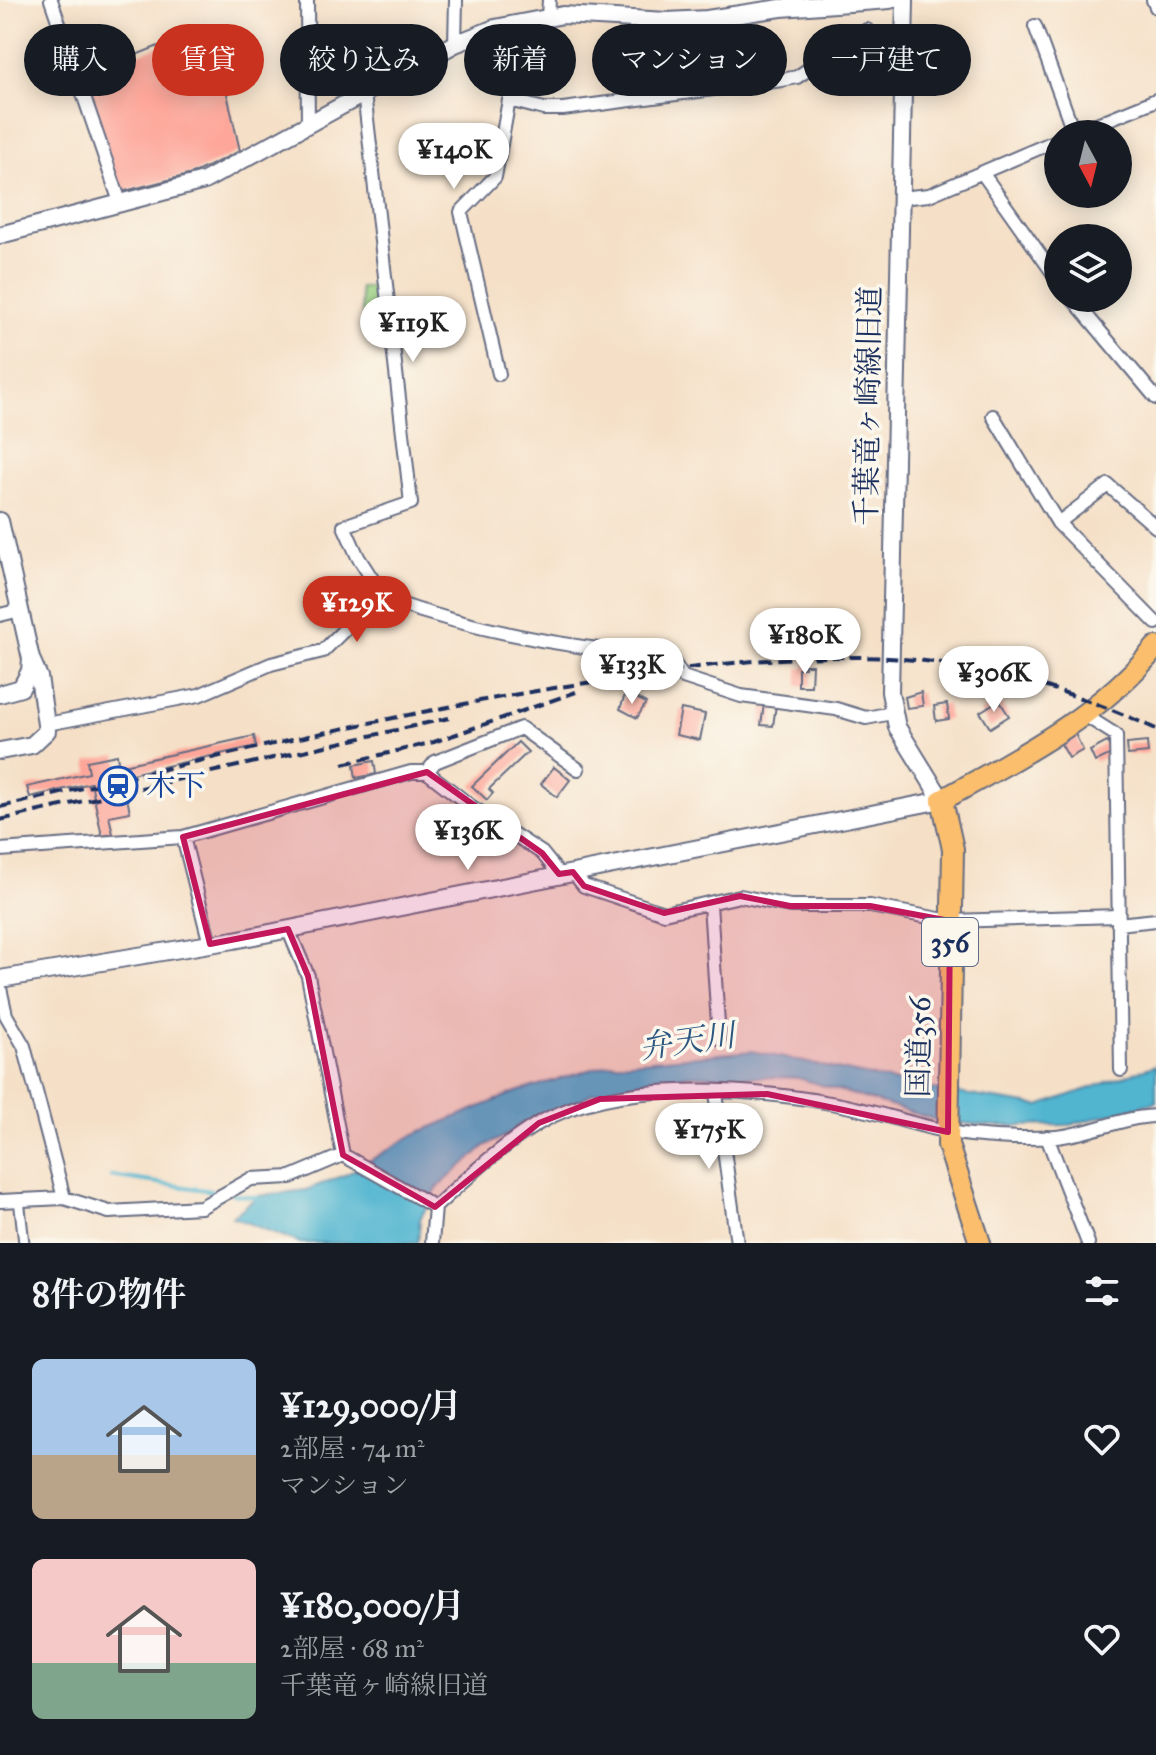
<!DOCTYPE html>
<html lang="ja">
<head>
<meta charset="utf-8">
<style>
  :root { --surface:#171b24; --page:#20242c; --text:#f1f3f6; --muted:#9ea1a6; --accent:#c8321e }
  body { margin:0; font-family:"IM FELL Great Primer","Noto Serif JP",serif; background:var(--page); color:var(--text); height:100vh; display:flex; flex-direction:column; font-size:30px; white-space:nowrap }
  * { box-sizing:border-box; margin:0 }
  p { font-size:26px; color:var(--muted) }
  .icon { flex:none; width:44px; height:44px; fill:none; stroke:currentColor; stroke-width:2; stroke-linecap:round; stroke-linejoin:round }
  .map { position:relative; height:1243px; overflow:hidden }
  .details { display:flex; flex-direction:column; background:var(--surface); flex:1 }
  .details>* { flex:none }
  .hud { position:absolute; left:24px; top:24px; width:1108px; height:72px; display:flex; gap:16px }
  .needle { width:52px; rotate:173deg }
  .tools { position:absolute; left:1044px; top:120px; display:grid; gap:16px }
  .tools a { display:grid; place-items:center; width:88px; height:88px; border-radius:50%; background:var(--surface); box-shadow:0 4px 20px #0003; font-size:40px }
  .price { position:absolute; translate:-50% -68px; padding:0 18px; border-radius:28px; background:#fff; color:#222; font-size:26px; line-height:52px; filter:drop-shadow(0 2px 4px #0008) }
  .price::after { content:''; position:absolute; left:50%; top:48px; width:24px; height:18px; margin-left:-12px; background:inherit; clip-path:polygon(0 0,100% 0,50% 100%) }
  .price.current { background:var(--accent); color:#fff }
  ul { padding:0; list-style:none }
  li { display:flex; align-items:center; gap:24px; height:200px; padding:0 32px }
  li span { display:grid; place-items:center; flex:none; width:224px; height:160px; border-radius:12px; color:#555 }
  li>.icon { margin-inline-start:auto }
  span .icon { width:96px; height:96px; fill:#fffc; stroke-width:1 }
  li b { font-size:34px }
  h2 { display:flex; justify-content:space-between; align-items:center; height:96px; padding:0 32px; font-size:34px }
  .tag { padding:0 28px; border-radius:36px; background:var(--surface); box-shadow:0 4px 20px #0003; font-size:28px; line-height:72px }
  .tag.current { background:var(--accent); color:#fff }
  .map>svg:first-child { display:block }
  .green { fill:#9cd284; stroke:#5c8071; stroke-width:2 }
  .water { fill:#51b5d0; stroke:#367297; stroke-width:2 }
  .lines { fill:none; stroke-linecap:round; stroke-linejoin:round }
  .stream { stroke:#51b5d0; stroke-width:4 }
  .building { fill:#fda699 }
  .pedestrian-casing { stroke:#676d83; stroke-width:13 }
  .minor-casing { stroke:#676d83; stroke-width:16 }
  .tertiary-casing { stroke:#676d83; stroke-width:20 }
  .trunk-casing { stroke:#676d83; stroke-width:24 }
  .pedestrian { stroke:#fff; stroke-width:9 }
  .minor { stroke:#fff; stroke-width:12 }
  .tertiary { stroke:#fff; stroke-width:16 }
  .trunk { stroke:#fabe6d; stroke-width:20 }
  .rail { stroke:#1b2f5e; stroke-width:4; stroke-dasharray:12 6; stroke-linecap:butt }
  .marked { fill:#c2185b; fill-opacity:0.2; stroke:#c2185b; stroke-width:6; stroke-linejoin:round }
  .labels { text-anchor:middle; stroke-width:7; stroke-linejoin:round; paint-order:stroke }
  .shield { fill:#fbf7ec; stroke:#5e6b89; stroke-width:2 }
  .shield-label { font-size:28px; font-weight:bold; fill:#1b2f5e }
  .street-label { font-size:30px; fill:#1b2f5e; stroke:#fbf7ec }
  .transit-label { font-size:30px; fill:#164399; stroke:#fbf7ec; text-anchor:start }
  .water-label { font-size:32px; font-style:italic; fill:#2b5780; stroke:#fbf7ec }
</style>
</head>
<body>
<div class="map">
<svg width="1156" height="1243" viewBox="0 0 1156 1243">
  <rect width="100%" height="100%" fill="#fbf7ec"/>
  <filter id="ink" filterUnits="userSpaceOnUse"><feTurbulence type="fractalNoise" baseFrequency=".0125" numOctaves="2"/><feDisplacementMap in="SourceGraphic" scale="16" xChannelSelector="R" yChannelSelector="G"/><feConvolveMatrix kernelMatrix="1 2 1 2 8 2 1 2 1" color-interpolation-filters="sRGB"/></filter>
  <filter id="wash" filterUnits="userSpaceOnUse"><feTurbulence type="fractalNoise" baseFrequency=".006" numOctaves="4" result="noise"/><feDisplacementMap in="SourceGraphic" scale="32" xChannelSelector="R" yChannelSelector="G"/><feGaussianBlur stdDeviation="1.8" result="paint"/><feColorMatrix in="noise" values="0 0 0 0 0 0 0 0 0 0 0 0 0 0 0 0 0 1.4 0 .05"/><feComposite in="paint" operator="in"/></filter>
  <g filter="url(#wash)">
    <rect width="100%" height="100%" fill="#f5e0c7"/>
    <path class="green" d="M384,286L388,323L363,326L360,288Z"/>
    <path class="water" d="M752,1051L926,1088L1039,1106L1156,1065V1102L1070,1125L994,1126L939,1121L798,1078L684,1075L593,1093L485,1146L437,1188L420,1219L418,1243H301L232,1217L258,1196L306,1190L347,1174L415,1134L516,1092L609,1064Z"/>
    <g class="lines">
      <path class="stream" d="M111,1176L219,1192
        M232,1194L258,1198"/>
    </g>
    <g id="blocks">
      <path class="building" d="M214,36L240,151L192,174L121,192L83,76L176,39Z
        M805,665H812L811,686H798V668H805Z
        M921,692L923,706L907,708L905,697Z
        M629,694L646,703L637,718L620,709L625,695Z
        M999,700L1009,716L990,728L980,712Z
        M764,704L776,705L773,726L761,725Z
        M947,704L949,719L936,721L934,706Z
        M681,709L705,714L700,740L676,735Z
        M1075,734L1083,750L1069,758L1060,742Z
        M254,736L256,746L122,776L130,812L109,816L113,834L102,836L91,783L30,797L27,787L89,773L87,761L117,755L119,766Z
        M518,742L528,752L489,789L493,793L487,800L472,786Z
        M1107,742L1113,753L1095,762L1090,751Z
        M1147,742L1148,753L1128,755L1127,744Z
        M374,761L376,774L356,778L354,765Z
        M554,767L570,780L557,797L541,784Z"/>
    </g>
  </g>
  <g filter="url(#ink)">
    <use href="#blocks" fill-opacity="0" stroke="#676d83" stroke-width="2"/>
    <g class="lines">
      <g class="pedestrian-casing">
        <path id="pedestrian" d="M19,1199L24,1243"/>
      </g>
      <g class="minor-casing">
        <path id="minor" d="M51,0L121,205
          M307,0L308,125
          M1153,0L1156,7
          M548,17L549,0
          M1035,26L1074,133
          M455,44L456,0
          M364,93L411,503L344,526L358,557L385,599
          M509,100L544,109H563L782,80L797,77L867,30
          M1072,134L1156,100
          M983,174L1058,280
          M900,198L929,195L1058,140
          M1072,298L1156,398
          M499,374L461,212L495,177L509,100L540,19
          M993,416L1058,523L1156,623
          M1058,523L1108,485L1156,527
          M0,615L20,610
          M1086,716L1116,735L1121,1070
          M47,724L199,695L271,664L323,651L353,621L385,599C478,632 571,649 669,656L683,677L741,696L836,709L866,718L892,713
          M427,772L435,762L521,728L578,769
          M183,837L210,944
          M0,850L183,837L411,772H427L472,807L542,853L559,874
          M573,872L584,886L664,913L740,896L790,906H870L950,921L1118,916
          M710,904L719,1039
          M1118,924L1156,920
          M288,929L308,976L343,1155
          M0,988L6,1015L24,1046L64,1198
          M716,1093L737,1243
          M1047,1137L1088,1243
          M343,1155L435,1207
          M0,1201L64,1198L109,1212L201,1207L251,1179L291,1177L343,1155
          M432,1243L435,1207C467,1178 502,1145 539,1123C617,1078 750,1088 836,1104C881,1112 925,1130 971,1135C998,1138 1028,1139 1056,1137C1090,1134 1121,1117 1156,1116"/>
      </g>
      <g class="tertiary-casing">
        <path id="tertiary" d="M0,235L204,181L455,44L495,28L563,15L667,21L707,19L781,8L890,0
          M0,521L31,659L30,671L21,688L0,694
          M0,751L32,745L47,731L39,677L32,661
          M0,979L234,940L942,800L897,727L890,692L905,0"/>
      </g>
      <g class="trunk-casing">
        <path id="trunk" d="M980,1243L948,1145L953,849L942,800C1021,756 1098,717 1156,647"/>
      </g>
      <use href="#pedestrian" class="pedestrian"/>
      <use href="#minor" class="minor"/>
      <use href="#tertiary" class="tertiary"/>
      <use href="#trunk" class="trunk"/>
      <path class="rail" d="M343,764L434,742L576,692
        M0,807C199,762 397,711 599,681C696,666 790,653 888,658C979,662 1074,691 1156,729
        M0,820L449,718"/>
    </g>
  </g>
  <path class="marked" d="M427,772L542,853L559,874L573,872L584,886L664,913L740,896L790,906H870L950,921L948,1132L767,1094L600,1099L539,1123L435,1207L343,1155L308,976L288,929L210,944L183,837Z"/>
  <defs>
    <g id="station-ring" transform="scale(2)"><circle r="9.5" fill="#fbf7ec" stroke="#1a4fb4" stroke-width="1.5"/><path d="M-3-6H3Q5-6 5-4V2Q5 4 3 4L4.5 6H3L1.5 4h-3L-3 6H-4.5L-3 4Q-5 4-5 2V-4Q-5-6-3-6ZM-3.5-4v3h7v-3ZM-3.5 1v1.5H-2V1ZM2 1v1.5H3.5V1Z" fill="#1a4fb4"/></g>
  </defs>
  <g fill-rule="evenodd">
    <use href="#station-ring" x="118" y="786"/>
  </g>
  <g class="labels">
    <rect class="shield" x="922" y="918" width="56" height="48" rx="6"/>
    <g class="shield-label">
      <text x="950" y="952">356</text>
    </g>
    <g class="street-label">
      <text transform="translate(868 406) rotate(-89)" y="10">千葉竜ヶ崎線旧道</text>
      <text transform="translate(919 1047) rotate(-89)" y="10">国道356</text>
    </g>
    <g class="transit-label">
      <text x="146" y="796">木下</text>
    </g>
    <g class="water-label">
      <text transform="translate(687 1041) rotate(-8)" y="11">弁天川</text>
    </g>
  </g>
</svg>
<div class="tools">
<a><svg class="needle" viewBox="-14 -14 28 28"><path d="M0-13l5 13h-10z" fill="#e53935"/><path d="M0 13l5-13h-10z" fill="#9ea1a6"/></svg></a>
<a><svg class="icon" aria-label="layers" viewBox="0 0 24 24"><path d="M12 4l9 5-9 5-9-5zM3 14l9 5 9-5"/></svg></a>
</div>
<b class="price" style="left:454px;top:191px">¥140K</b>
<b class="price" style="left:413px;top:364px">¥119K</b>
<b class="price current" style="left:357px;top:644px">¥129K</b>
<b class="price" style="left:805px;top:676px">¥180K</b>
<b class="price" style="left:632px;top:706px">¥133K</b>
<b class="price" style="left:994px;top:714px">¥306K</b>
<b class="price" style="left:468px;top:872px">¥136K</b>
<b class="price" style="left:709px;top:1171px">¥175K</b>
<div class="hud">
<a class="tag">購入</a>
<a class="tag current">賃貸</a>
<a class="tag">絞り込み</a>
<a class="tag">新着</a>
<a class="tag">マンション</a>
<a class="tag">一戸建て</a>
</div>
</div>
<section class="details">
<h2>8件の物件<svg class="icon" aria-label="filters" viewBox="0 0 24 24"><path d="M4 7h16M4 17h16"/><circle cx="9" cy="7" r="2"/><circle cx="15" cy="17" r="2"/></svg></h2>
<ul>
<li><span style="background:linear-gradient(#a9c7e8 60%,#b9a48a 0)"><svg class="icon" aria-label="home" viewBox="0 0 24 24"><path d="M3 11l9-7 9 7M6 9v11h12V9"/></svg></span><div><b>¥129,000/月</b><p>2部屋 · 74 m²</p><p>マンション</p></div><svg class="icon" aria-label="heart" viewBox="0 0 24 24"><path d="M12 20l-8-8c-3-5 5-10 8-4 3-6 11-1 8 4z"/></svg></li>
<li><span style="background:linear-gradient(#f6c9c9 65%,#7fa58c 0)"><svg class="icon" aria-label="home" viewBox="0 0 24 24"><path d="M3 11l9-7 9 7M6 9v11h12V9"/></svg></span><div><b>¥180,000/月</b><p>2部屋 · 68 m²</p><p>千葉竜ヶ崎線旧道</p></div><svg class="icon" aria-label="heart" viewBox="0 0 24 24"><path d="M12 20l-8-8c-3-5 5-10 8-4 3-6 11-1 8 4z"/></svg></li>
</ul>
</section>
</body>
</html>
